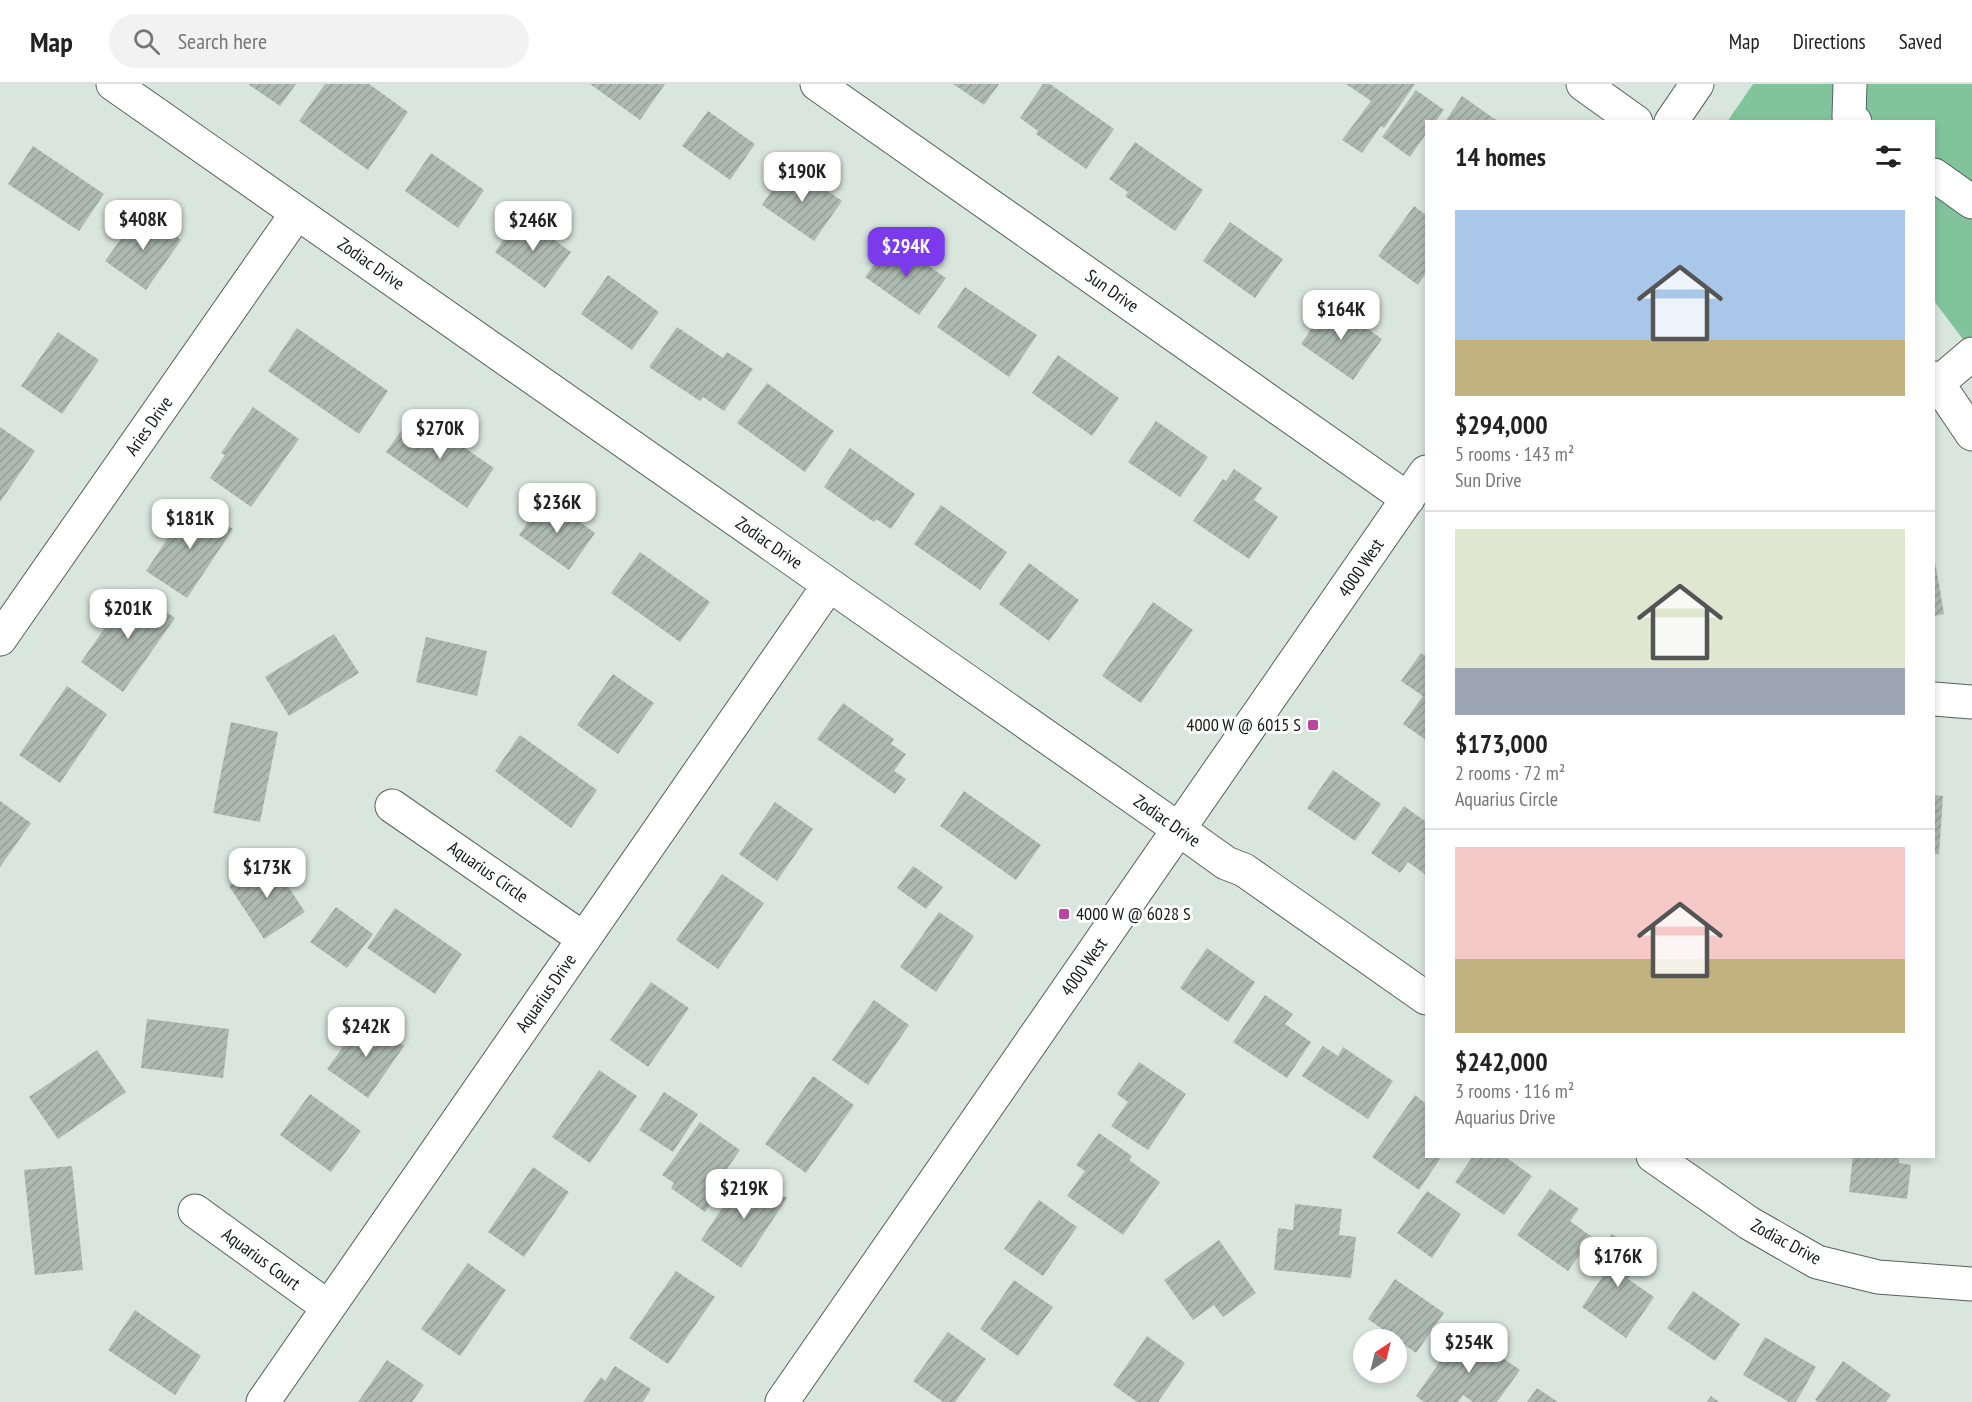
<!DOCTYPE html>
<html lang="en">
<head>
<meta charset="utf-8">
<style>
  :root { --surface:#fff; --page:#f2f2f2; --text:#222; --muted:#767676; --line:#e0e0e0; --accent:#7c3aed }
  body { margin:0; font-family:"PT Sans Narrow",sans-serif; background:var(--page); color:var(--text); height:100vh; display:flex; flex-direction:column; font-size:22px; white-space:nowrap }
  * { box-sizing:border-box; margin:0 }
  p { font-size:20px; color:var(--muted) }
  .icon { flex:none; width:33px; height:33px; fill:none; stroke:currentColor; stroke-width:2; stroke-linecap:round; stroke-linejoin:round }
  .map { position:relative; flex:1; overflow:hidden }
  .sheet { position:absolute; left:1425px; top:36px; width:510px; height:1038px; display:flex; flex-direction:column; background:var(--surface); border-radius:0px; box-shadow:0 3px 9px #0003 }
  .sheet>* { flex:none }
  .needle { width:39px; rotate:35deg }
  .controls { position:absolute; left:1353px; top:1245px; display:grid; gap:12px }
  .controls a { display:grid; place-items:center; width:54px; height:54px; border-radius:50%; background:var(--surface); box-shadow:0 3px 9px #0003; font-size:30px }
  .price { position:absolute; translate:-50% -51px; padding:0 14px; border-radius:12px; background:#fff; color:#222; font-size:20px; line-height:39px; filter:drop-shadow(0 2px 3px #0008) }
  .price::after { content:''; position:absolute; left:50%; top:36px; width:18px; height:14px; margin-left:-9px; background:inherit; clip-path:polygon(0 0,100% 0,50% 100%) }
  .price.on { background:var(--accent); color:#fff }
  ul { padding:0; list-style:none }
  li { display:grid; align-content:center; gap:12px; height:318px; padding:0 30px }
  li+li { border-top:2px solid var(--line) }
  li span { display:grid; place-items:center; height:186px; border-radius:0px; color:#555 }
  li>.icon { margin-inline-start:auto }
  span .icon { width:108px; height:108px; fill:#fffc; stroke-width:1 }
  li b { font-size:26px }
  h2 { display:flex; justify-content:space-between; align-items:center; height:72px; padding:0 30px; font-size:26px }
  header { display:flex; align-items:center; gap:36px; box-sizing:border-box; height:84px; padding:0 30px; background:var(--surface); border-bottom:2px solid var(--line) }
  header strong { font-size:28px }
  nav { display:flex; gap:33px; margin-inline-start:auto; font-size:21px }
  .search { width:420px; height:54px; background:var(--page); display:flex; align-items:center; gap:15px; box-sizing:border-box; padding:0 21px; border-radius:33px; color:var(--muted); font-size:22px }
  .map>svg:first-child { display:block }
  .green { fill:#81c49c }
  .building { fill:url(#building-hatch) }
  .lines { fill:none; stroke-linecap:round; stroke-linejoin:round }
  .minor-casing { stroke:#56625a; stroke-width:35 }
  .minor { stroke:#fff; stroke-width:33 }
  .poi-dot { fill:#b9469f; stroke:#fff; stroke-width:2 }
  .labels { text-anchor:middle; stroke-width:6; stroke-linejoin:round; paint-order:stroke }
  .street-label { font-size:18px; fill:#131815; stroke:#fff }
  .poi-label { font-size:18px; fill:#131815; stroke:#fff; text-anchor:end }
</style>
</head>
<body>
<header>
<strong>Map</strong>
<div class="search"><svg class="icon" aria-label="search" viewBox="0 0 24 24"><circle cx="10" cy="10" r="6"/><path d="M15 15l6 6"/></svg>Search here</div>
<nav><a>Map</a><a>Directions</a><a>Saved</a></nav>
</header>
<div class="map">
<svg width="1972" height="1318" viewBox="0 0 1972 1318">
  <defs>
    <pattern id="building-hatch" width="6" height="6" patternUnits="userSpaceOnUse" patternTransform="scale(1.5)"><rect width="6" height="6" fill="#adbab1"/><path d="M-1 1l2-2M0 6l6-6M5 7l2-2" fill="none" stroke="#949f97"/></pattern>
  </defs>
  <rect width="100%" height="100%" fill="#d8e6dd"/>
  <path class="green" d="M1753,0H1972V267L1934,217V38H1727Z"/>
  <path class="building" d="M248,0H296L280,22Z
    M325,0H369L408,28L368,86L299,37Z
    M590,0H665L640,36Z
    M953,0H999L984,21Z
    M1043,0H1050L1114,45L1086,85L1036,50L1038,47L1020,34Z
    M1346,0H1415L1384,44L1381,42L1362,69L1342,56L1371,17Z
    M1416,6L1444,26L1435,38H1426V50L1410,73L1382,53Z
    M1462,12L1499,38H1445Z
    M708,27L755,60L730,96L682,62Z
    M1135,58L1203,106L1175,147L1125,112L1128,108L1109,95Z
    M33,62L104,110L79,147L8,100Z
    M431,69L484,106L458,144L405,107Z
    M790,80L842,117L814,157L762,121Z
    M1414,122L1426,131V189L1418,201L1378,172Z
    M141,127L181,156L146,206L105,177Z
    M521,132L571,168L545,204L495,168Z
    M1230,138L1283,175L1255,214L1203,177Z
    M892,156L946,194L919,231L865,193Z
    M608,191L659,228L632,266L581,230Z
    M965,203L1037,251L1009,293L937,243Z
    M1330,218L1382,255L1353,296L1301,260Z
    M677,243L723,274L727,268L753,285L724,327L703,313L700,317L649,283Z
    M297,244L388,307L359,350L268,287Z
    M58,248L99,276L62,330L21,302Z
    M1058,271L1119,314L1092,352L1032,309Z
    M767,299L834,347L805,388L737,339Z
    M253,323L299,355L251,423L210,394L225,371L221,369Z
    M414,329L494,384L467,424L386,368Z
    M1156,337L1208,373L1180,413L1128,378Z
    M0,343L35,367L0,418Z
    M850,364L915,410L891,445L876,435L874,438L824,403Z
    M1234,385L1262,404L1254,416L1278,433L1249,475L1193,437L1223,395L1226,397Z
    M545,413L595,449L569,486L519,451Z
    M192,418L233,445L187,514L146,487Z
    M941,421L1007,468L980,506L914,460Z
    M640,468L710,518L680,558L611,509Z
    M1934,472L1944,530L1934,532Z
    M1029,479L1079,516L1049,557L999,520Z
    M133,504L175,534L123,608L81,578Z
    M1153,518L1193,546L1141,619L1102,592Z
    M334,550L359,589L289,632L265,593Z
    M426,553L487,567L477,612L416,598Z
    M1421,569L1426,572V656L1403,640L1423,612L1401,597Z
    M613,590L654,619L618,670L577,641Z
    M67,602L107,630L60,699L19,671Z
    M843,619L894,655L891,660L906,670L894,687L906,695L895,710L817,655Z
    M231,638L278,648L260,738L213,729Z
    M520,651L597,706L571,744L495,687Z
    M1333,686L1381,720L1355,757L1307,724Z
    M964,707L1041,761L1016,796L940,742Z
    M1934,711L1943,712L1939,770H1934Z
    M0,717L31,739L0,783Z
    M775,718L813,745L777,797L739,770Z
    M1404,722L1426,738V791L1408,778L1400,789L1371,769Z
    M270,775L305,828L264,855L229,802Z
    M913,782L943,803L926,825L897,804Z
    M722,790L764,819L718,885L676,856Z
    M336,823L373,850L347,884L310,858Z
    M395,824L462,870L435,910L367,864Z
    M939,828L974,852L936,908L900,883Z
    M1207,864L1255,898L1228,938L1180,904Z
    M651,898L689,924L648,983L610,956Z
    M1265,911L1293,930L1285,940L1311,958L1287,994L1233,958Z
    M874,916L909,941L868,1001L832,976Z
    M364,934L404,962L368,1014L327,985Z
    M147,935L229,945L223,994L141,984Z
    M1323,962L1338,972L1343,963L1393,997L1368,1035L1302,992Z
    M97,966L126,1008L58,1055L29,1013Z
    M1139,978L1186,1010L1148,1066L1111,1042L1128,1018L1117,1010Z
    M599,986L637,1012L590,1079L552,1053Z
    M813,992L854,1021L806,1089L765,1060Z
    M664,1008L698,1030L673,1068L639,1046Z
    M310,1010L361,1047L331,1088L280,1051Z
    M1415,1011L1426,1020V1072H1442L1419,1106L1372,1073Z
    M700,1038L740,1066L709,1111L714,1115L705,1128L671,1104L674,1099L662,1091Z
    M1099,1049L1132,1072L1129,1076L1160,1098L1123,1151L1067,1112L1085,1087L1076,1081Z
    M1473,1072H1504L1532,1092L1504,1131L1455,1098Z
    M1853,1072H1899V1079L1911,1081L1907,1115L1849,1108Z
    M72,1082L83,1186L35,1191L24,1086Z
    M533,1083L569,1108L524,1173L488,1148Z
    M746,1088L787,1114L741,1184L701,1156Z
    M1550,1105L1579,1125L1570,1137L1592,1153L1568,1187L1517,1151Z
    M1427,1107L1461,1130L1432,1174L1397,1149Z
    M1039,1116L1077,1143L1043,1192L1004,1165Z
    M1295,1120L1342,1125L1339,1151L1356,1153L1351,1194L1274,1186L1278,1144L1293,1146Z
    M1612,1150L1644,1172L1628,1195L1654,1213L1626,1254L1582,1223L1605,1189L1591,1179Z
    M1219,1156L1256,1209L1223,1233L1214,1221L1193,1236L1164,1196Z
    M468,1179L506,1206L460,1272L421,1245Z
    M676,1187L715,1213L668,1280L629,1254Z
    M1395,1195L1444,1229L1416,1269L1368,1235Z
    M1014,1196L1053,1223L1018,1272L980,1245Z
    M1693,1207L1740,1240L1715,1277L1667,1244Z
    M135,1226L201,1272L175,1311L108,1266Z
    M1462,1246L1520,1286L1497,1318H1473L1463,1311L1458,1318H1424L1416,1312Z
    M948,1248L986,1275L955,1318H943L913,1297Z
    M1147,1252L1185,1279L1158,1318H1137L1113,1301Z
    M1765,1253L1816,1283L1796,1318H1789L1743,1291Z
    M387,1276L424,1301L412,1318H358Z
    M1843,1277L1891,1311L1886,1318H1818L1815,1316Z
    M615,1282L651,1305L643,1318H583L601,1293L605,1297Z
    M1537,1304L1558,1318H1527Z
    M1711,1312L1719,1318H1707Z"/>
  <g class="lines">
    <g class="minor-casing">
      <path id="minor" d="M113,0L1180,746L1226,779L1244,786L1426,914
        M817,0L1408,415
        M1583,0L1636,38
        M1850,0L1849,33L1855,38
        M1671,38L1697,0
        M1934,91L1972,118
        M1934,294L1972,350
        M1938,299L1972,270
        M0,555L297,129
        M1934,615L1972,618
        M392,722L584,855
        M1653,1072L1749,1139L1817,1178L1878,1193L1972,1200
        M195,1127L328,1223
        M263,1318L829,501
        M782,1318L1426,388"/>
    </g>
    <use href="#minor" class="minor"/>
  </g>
  <g class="poi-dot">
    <rect x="1307" y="635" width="12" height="12" rx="3"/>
    <rect x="1058" y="824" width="12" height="12" rx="3"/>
  </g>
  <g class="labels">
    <g class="street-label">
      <text transform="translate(371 180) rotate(35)" y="6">Zodiac Drive</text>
      <text transform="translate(1112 207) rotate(35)" y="6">Sun Drive</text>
      <text transform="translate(149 342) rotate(-55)" y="6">Aries Drive</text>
      <text transform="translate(769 459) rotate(35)" y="6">Zodiac Drive</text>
      <text transform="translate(1361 484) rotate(-56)" y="6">4000 West</text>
      <text transform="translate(1167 737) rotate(35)" y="6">Zodiac Drive</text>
      <text transform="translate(488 788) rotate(35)" y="6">Aquarius Circle</text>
      <text transform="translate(1084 883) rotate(-55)" y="6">4000 West</text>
      <text transform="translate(546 909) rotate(-55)" y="6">Aquarius Drive</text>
      <text transform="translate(1786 1158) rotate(28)" y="6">Zodiac Drive</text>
      <text transform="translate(261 1175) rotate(36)" y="6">Aquarius Court</text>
    </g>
    <g class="poi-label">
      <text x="1301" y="647">4000 W @ 6015 S</text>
      <text x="1076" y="836" text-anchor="start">4000 W @ 6028 S</text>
    </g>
  </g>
</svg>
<div class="controls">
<a><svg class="needle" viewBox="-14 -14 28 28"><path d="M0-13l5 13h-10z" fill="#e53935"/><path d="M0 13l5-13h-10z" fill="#767676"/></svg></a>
</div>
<b class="price" style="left:802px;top:119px">$190K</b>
<b class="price" style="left:143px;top:167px">$408K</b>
<b class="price" style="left:533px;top:168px">$246K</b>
<b class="price on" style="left:906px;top:194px">$294K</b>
<b class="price" style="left:1341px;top:257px">$164K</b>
<b class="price" style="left:440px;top:376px">$270K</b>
<b class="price" style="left:557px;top:450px">$236K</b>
<b class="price" style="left:190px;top:466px">$181K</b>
<b class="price" style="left:128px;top:556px">$201K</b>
<b class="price" style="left:267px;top:815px">$173K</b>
<b class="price" style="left:366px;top:974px">$242K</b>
<b class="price" style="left:744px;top:1136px">$219K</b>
<b class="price" style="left:1618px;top:1204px">$176K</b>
<b class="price" style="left:1469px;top:1290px">$254K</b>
<section class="sheet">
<h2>14 homes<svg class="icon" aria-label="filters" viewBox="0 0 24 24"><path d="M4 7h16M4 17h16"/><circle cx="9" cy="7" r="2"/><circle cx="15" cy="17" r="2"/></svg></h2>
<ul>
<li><span style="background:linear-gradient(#a9c7e8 70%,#c2b280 0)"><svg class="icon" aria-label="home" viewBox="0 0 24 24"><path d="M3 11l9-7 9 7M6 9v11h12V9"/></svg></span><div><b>$294,000</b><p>5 rooms · 143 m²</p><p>Sun Drive</p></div></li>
<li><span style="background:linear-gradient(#dfe7d0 75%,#9aa5b1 0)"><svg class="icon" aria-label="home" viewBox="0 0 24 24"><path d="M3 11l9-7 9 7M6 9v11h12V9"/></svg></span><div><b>$173,000</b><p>2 rooms · 72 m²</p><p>Aquarius Circle</p></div></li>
<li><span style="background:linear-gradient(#f6c9c9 60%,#c2b280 0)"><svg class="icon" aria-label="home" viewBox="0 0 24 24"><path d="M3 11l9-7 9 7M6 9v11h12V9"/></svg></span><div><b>$242,000</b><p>3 rooms · 116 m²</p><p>Aquarius Drive</p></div></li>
</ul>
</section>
</div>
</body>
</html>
